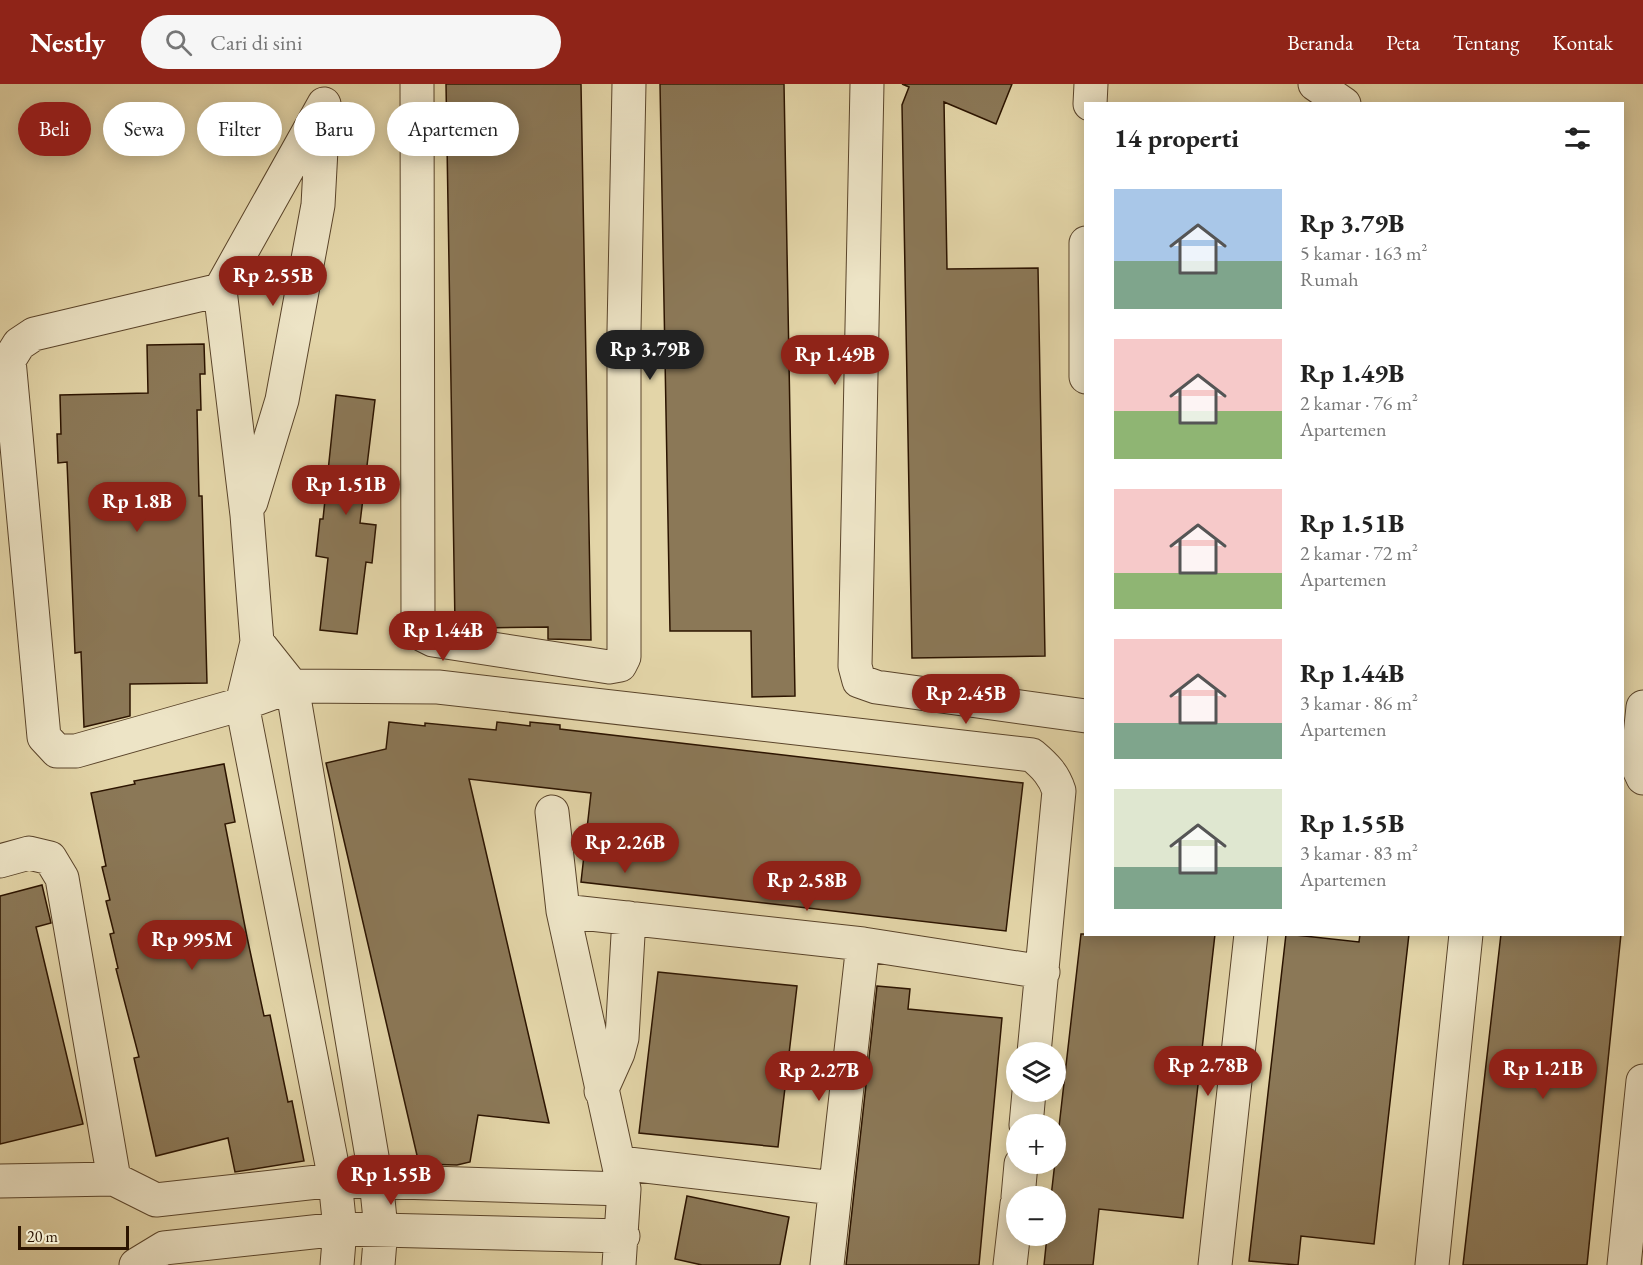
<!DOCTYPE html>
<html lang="id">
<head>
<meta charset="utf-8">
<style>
  :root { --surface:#fff; --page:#f6f6f6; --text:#222; --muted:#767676; --accent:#8f2418 }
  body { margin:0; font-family:"EB Garamond",serif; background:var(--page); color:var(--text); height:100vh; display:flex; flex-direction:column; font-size:22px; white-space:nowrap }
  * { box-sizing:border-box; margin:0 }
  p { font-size:20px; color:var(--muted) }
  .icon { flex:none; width:33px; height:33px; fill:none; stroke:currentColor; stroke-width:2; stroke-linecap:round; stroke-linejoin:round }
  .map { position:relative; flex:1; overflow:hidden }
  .details { position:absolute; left:1084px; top:18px; width:540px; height:834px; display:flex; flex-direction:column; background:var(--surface); border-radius:0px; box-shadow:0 3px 15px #0003 }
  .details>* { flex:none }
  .guide { position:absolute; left:18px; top:18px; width:570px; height:54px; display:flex; gap:12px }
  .tools { position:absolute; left:1006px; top:958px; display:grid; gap:12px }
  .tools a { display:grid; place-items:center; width:60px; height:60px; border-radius:50%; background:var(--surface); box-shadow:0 3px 15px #0003; font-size:30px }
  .scale { position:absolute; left:18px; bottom:15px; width:111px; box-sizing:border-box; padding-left:6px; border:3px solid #2c1400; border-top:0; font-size:16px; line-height:21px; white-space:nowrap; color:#2c1400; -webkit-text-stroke:4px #ede4c6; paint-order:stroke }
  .price { position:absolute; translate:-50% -51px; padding:0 14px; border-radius:21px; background:var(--accent); color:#fff; font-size:20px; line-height:39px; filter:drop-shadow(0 2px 3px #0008) }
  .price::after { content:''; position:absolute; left:50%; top:36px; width:18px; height:14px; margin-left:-9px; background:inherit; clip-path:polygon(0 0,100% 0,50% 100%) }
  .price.on { background:#222; color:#fff }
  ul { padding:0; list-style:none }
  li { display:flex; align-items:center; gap:18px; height:150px; padding:0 30px }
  li span { display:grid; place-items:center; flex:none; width:168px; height:120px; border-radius:0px; color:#555 }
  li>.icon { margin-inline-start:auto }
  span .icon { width:72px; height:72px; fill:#fffc; stroke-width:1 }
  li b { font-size:26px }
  h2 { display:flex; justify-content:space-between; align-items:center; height:72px; padding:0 30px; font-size:26px }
  .chip { padding:0 21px; border-radius:27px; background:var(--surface); box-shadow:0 3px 15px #0003; font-size:21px; line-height:54px }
  .chip.on { background:var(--accent); color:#fff }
  header { display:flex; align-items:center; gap:36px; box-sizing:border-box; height:84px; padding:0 30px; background:var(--accent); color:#fff }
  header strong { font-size:28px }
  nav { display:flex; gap:33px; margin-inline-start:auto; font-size:21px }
  .search { width:420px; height:54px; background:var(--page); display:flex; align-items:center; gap:15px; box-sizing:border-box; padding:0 21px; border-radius:33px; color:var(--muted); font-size:22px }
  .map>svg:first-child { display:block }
  .building { fill:#8b7857; stroke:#2c1400; stroke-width:1.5 }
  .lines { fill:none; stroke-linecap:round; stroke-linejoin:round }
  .minor-casing { stroke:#5a442a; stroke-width:35 }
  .minor { stroke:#ede4c6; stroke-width:33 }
</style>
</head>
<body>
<header>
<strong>Nestly</strong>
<div class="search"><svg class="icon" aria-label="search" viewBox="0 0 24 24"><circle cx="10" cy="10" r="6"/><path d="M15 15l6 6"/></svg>Cari di sini</div>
<nav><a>Beranda</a><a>Peta</a><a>Tentang</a><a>Kontak</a></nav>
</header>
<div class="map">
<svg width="1643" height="1181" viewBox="0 0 1643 1181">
  <rect width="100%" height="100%" fill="#e3d5a8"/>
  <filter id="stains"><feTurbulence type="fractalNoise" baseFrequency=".00333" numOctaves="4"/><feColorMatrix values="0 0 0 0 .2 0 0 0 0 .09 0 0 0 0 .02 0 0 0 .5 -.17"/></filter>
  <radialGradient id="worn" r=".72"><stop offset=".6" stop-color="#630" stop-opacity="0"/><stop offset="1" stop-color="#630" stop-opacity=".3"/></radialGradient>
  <path class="building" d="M446,0H581L591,556L548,555V543L478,544L455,540Z
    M660,0H784L795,612L752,613L751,547H670Z
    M902,0H1012L996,40L944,18L947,185L1038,184L1045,572L912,574L902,21L909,3Z
    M204,260L205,290H200L201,326H197L199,412H202L207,599L130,600V632L84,643L81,568L75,569L67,378L58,379L57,350H61L60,311L148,309L147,261Z
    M336,311L375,316L360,439L376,441L372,479L366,478L357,550L320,546L328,474L316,472L320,435H323Z
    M389,638L425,642V639L496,646L497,638L530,642V638L560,641V645L1023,699L1006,847L581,798L591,709L469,695L549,1039L478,1031L470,1078L457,1081L419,1080L326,679L386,665Z
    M224,680L235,738L225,740L247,853L264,932L270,931L288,1018L292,1017L304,1077L235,1088L228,1054L156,1072L134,974L139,973L116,885L118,884L110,850L114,849L106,817L110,816L102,783L106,782L91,709L135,700L134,697Z
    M42,801L51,839L36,843L83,1040L0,1060V812Z
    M1081,850H1215L1183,1134L1099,1125L1093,1181H1044L1047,1152H1056V1113H1051Z
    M1286,850L1359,858L1360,850H1409L1374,1160L1301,1152L1298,1181L1249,1177Z
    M1501,850H1621L1587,1181H1463Z
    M658,888L797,902L778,1063L639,1049Z
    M877,902L910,905L908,925L1002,934L979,1181H846Z
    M687,1112L789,1133L780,1181H702L675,1175Z"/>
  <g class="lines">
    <g class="minor-casing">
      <path id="minor" d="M417,0L418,536L423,551L433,556L609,583L620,581L624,573V246L629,0
        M867,0L855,582L859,597L876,603L1086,632
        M1315,0L1344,20
        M324,20L220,206L247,431L257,558L242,620L335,1096L340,1145L337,1181
        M1090,20L1091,0
        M1086,159V293
        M220,206L34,250L19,260L9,276L44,653L57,667H76L242,620L292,602L438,603L1032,671C1045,682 1054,691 1059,707L1034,969
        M251,418L282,316L318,121L323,28
        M257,558L292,602L376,1096L381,1145L378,1181
        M1643,623L1637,681L1643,694
        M552,728L563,827L624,1105L619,1181
        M0,777L29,769L50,774L62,794L114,1095
        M563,827L863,860L1043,888
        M601,1007L618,969L622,954L629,834
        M1026,1041L1029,1008
        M620,1079L834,1104
        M0,1097L114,1095L156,1116L335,1096L624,1105
        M1018,1113L1021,1080
        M136,1181L164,1164L340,1145L623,1152
        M827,1181L863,860
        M1010,1181L1017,1120
        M1215,1181L1251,850
        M1432,1181L1466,850
        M1624,1181L1643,997"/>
    </g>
    <use href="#minor" class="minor"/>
  </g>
  <rect width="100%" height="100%" filter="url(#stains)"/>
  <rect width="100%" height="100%" fill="url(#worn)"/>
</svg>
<div class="tools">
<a><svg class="icon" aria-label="layers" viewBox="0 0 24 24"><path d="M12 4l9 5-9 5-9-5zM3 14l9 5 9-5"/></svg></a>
<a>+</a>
<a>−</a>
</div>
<div class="scale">20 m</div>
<b class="price" style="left:273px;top:223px">Rp 2.55B</b>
<b class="price on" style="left:650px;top:297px">Rp 3.79B</b>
<b class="price" style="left:835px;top:302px">Rp 1.49B</b>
<b class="price" style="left:346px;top:432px">Rp 1.51B</b>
<b class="price" style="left:137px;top:449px">Rp 1.8B</b>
<b class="price" style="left:443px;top:578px">Rp 1.44B</b>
<b class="price" style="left:966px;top:641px">Rp 2.45B</b>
<b class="price" style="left:625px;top:790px">Rp 2.26B</b>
<b class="price" style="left:807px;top:828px">Rp 2.58B</b>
<b class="price" style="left:192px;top:887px">Rp 995M</b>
<b class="price" style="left:1208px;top:1013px">Rp 2.78B</b>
<b class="price" style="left:1543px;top:1016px">Rp 1.21B</b>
<b class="price" style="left:819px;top:1018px">Rp 2.27B</b>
<b class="price" style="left:391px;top:1122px">Rp 1.55B</b>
<div class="guide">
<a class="chip on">Beli</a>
<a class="chip">Sewa</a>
<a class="chip">Filter</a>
<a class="chip">Baru</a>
<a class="chip">Apartemen</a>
</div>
<section class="details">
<h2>14 properti<svg class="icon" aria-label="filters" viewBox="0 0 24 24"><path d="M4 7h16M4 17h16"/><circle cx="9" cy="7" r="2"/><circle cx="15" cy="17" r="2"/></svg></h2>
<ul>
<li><span style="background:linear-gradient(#a9c7e8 60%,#7fa58c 0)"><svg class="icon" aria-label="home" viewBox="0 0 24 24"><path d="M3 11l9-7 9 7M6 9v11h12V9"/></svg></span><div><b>Rp 3.79B</b><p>5 kamar · 163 m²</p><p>Rumah</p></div></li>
<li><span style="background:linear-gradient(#f6c9c9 60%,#8fb573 0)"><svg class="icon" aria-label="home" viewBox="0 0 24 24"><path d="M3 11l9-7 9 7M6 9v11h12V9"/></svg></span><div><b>Rp 1.49B</b><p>2 kamar · 76 m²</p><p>Apartemen</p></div></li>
<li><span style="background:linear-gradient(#f6c9c9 70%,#8fb573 0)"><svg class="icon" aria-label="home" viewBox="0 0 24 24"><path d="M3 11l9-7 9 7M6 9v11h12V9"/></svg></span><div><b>Rp 1.51B</b><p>2 kamar · 72 m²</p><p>Apartemen</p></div></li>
<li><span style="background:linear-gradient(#f6c9c9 70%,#7fa58c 0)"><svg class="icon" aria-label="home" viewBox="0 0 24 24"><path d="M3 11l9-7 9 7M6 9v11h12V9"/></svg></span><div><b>Rp 1.44B</b><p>3 kamar · 86 m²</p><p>Apartemen</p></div></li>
<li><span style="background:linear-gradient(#dfe7d0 65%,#7fa58c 0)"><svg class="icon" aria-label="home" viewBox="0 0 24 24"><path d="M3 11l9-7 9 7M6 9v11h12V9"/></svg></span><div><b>Rp 1.55B</b><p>3 kamar · 83 m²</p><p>Apartemen</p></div></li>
</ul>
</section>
</div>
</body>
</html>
